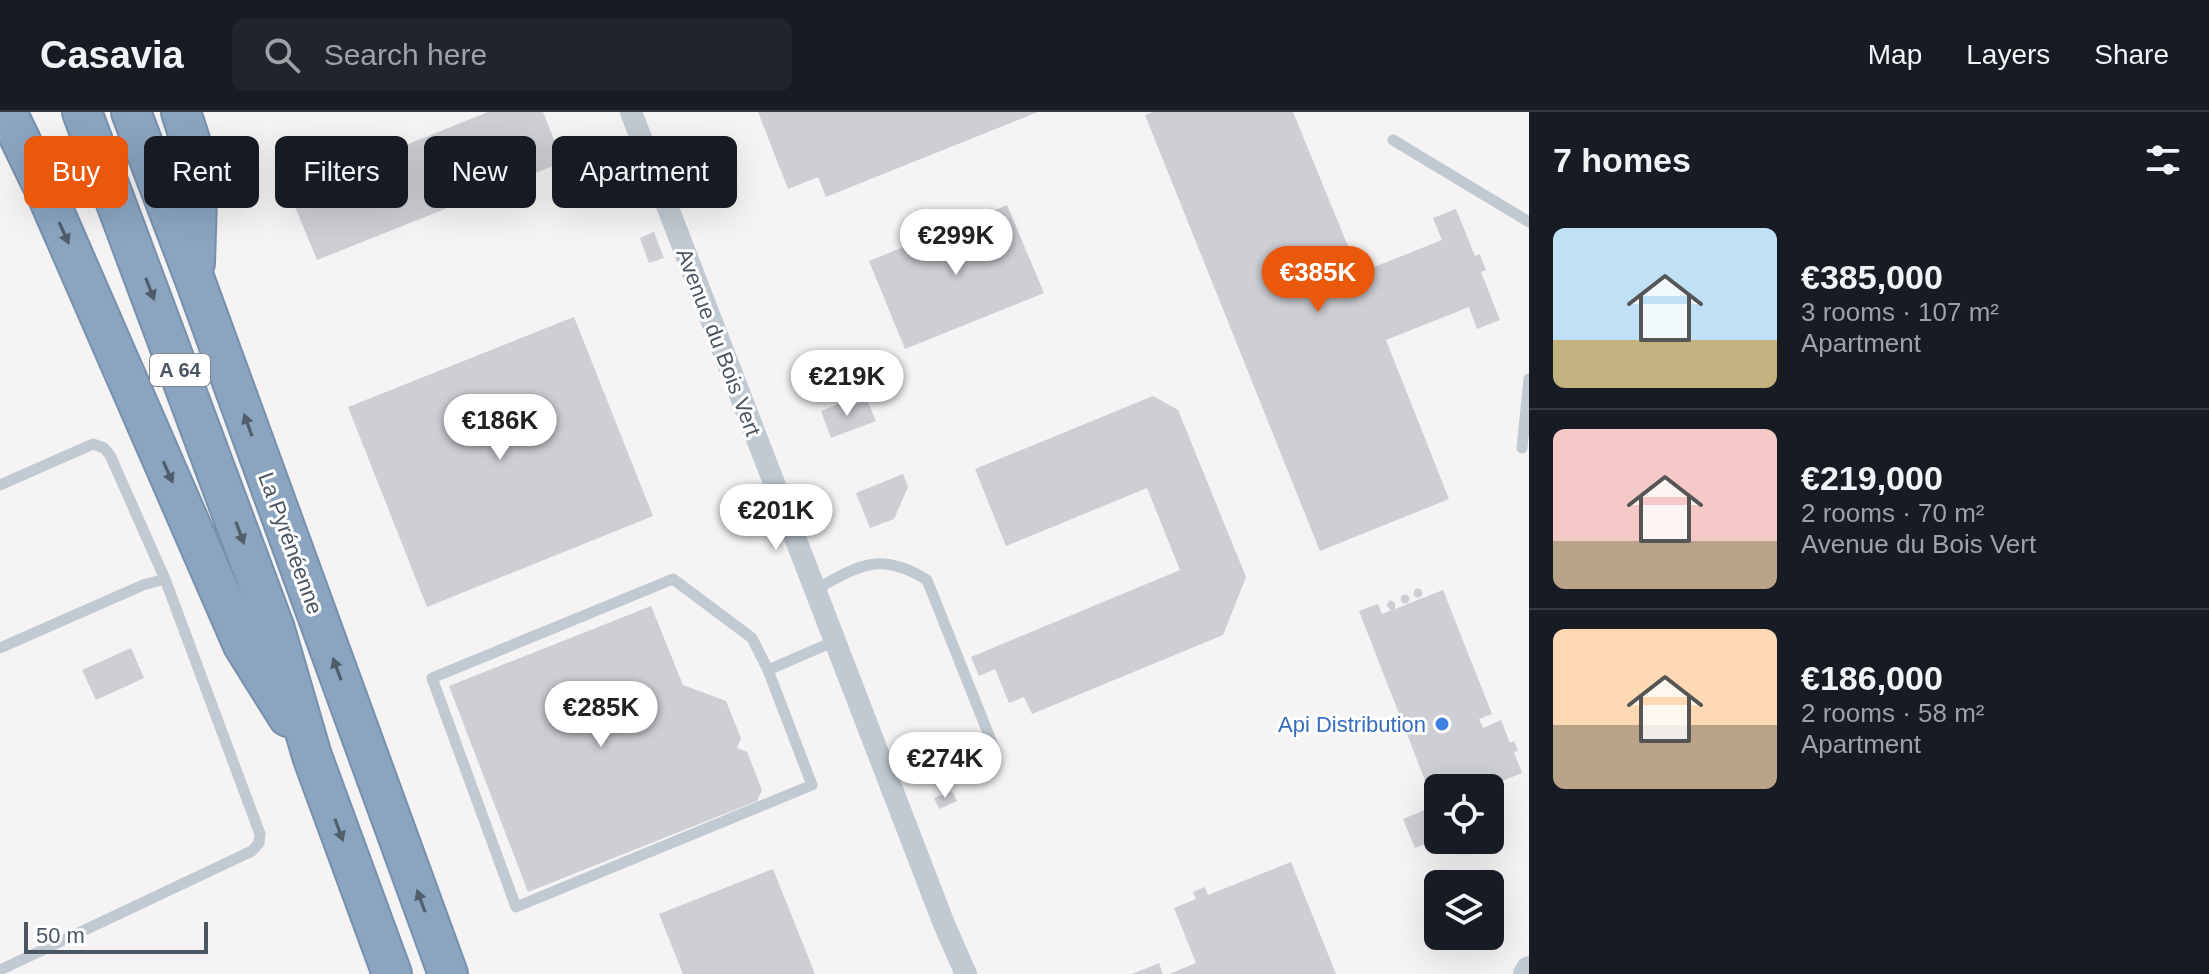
<!DOCTYPE html>
<html lang="en">
<head>
<meta charset="utf-8">
<style>
  :root { --surface:#171b24; --page:#20242c; --text:#f1f3f6; --muted:#9ea1a6; --line:#363941; --accent:#ea580c }
  body { margin:0; font-family:Helvetica,sans-serif; background:var(--page); color:var(--text); height:100vh; display:flex; flex-direction:column; font-size:30px; white-space:nowrap }
  * { box-sizing:border-box; margin:0 }
  p { font-size:26px; color:var(--muted) }
  .icon { flex:none; width:44px; height:44px; fill:none; stroke:currentColor; stroke-width:2; stroke-linecap:round; stroke-linejoin:round }
  .map { position:relative; flex:1; overflow:hidden }
  .side { display:flex; flex-direction:column; background:var(--surface); width:680px }
  .side>* { flex:none }
  .banner { position:absolute; left:24px; top:24px; width:760px; height:72px; display:flex; gap:16px }
  .fabs { position:absolute; left:1424px; top:662px; display:grid; gap:16px }
  .fabs a { display:grid; place-items:center; width:80px; height:80px; border-radius:12px; background:var(--surface); box-shadow:0 8px 32px #0002; font-size:40px }
  .scale { position:absolute; left:24px; bottom:20px; width:184px; box-sizing:border-box; padding-left:8px; border:4px solid #4a5661; border-top:0; font-size:22px; line-height:28px; white-space:nowrap; color:#4a5661; -webkit-text-stroke:6px #fff; paint-order:stroke }
  .price { position:absolute; translate:-50% -68px; padding:0 18px; border-radius:28px; background:#fff; color:#222; font-size:26px; line-height:52px; filter:drop-shadow(0 2px 4px #0008) }
  .price::after { content:''; position:absolute; left:50%; top:48px; width:24px; height:18px; margin-left:-12px; background:inherit; clip-path:polygon(0 0,100% 0,50% 100%) }
  .price.on { background:var(--accent); color:#fff }
  ul { padding:0; list-style:none }
  li { display:flex; align-items:center; gap:24px; height:200px; padding:0 24px }
  li+li { border-top:2px solid var(--line) }
  li span { display:grid; place-items:center; flex:none; width:224px; height:160px; border-radius:12px; color:#555 }
  li>.icon { margin-inline-start:auto }
  span .icon { width:96px; height:96px; fill:#fffc; stroke-width:1 }
  li b { font-size:34px }
  h2 { display:flex; justify-content:space-between; align-items:center; height:96px; padding:0 24px; font-size:34px }
  .pill { padding:0 28px; border-radius:12px; background:var(--surface); box-shadow:0 8px 32px #0002; font-size:28px; line-height:72px }
  .pill.on { background:var(--accent); color:#fff }
  header { display:flex; align-items:center; gap:48px; box-sizing:border-box; height:112px; padding:0 40px; background:var(--surface); border-bottom:2px solid var(--line) }
  header strong { font-size:38px }
  nav { display:flex; gap:44px; margin-inline-start:auto; font-size:28px }
  .search { width:560px; height:72px; background:var(--page); display:flex; align-items:center; gap:20px; box-sizing:border-box; padding:0 28px; border-radius:12px; color:var(--muted); font-size:30px }
  main { display:flex; flex:1; min-height:0 }
  .map>svg:first-child { display:block }
  .building { fill:#cdcfd5 }
  .lines { fill:none; stroke-linecap:round; stroke-linejoin:round }
  .motorway-casing { stroke:#7690ad; stroke-width:42 }
  .service { stroke:#c1cad2; stroke-width:11 }
  .minor { stroke:#c1cad2; stroke-width:22 }
  .tertiary { stroke:#c1cad2; stroke-width:26 }
  .motorway { stroke:#8ba5c1; stroke-width:38 }
  .oneway { fill:#505e6b }
  .shop-dot { fill:#3f7fe0; stroke:#fff; stroke-width:3 }
  .labels { text-anchor:middle; stroke-width:6; stroke-linejoin:round; paint-order:stroke }
  .shield { fill:#fff; stroke:#808990; stroke-width:2 }
  .shield-label { font-size:20px; font-weight:bold; fill:#4a5661 }
  .street-label { font-size:22px; fill:#4a5661; stroke:#fff }
  .shop-label { font-size:22px; fill:#366cbe; stroke:#fff; text-anchor:end }
</style>
</head>
<body>
<header>
<strong>Casavia</strong>
<div class="search"><svg class="icon" aria-label="search" viewBox="0 0 24 24"><circle cx="10" cy="10" r="6"/><path d="M15 15l6 6"/></svg>Search here</div>
<nav><a>Map</a><a>Layers</a><a>Share</a></nav>
</header>
<main>
<div class="map">
<svg width="1529" height="862" viewBox="0 0 1529 862">
  <rect width="100%" height="100%" fill="#f5f3f3"/>
  <path class="building" d="M488,0H543L563,50L317,148L289,80Z
    M758,0H1038L826,85L818,65L788,77Z
    M1153,0H1293L1359,161L1442,128L1433,106L1456,97L1475,144L1480,142L1486,158L1481,160L1500,208L1477,217L1469,195L1386,228L1449,387L1320,439L1145,3Z
    M1007,93L1044,181L905,237L869,149Z
    M654,120L664,146L649,151L640,126Z
    M574,205L653,404L427,495L348,295Z
    M1153,284L1178,298L1246,465L1223,523L1032,602L1024,585L1009,591L995,557L979,564L971,545L1180,458L1147,376L1006,434L975,357Z
    M867,288L876,309L831,326L821,299L846,289L848,295Z
    M903,362L908,375L894,407L870,416L856,381Z
    M1413.5 481a4.5 4.5 0 1 1 9 0a4.5 4.5 0 1 1-9 0Z
    M1443,478L1492,602L1479,607L1483,616L1501,608L1510,631L1514,629L1518,639L1514,640L1522,661L1485,676H1438V727L1415,736L1403,707L1435,694L1359,499L1378,492L1382,502L1391,498L1386,493L1390,488L1395,491V497Z
    M1400.5 487a4.5 4.5 0 1 1 9 0a4.5 4.5 0 1 1-9 0Z
    M651,494L683,573L726,589L741,626L737,636L747,640L762,678L757,689L528,780L449,574Z
    M131,536L144,566L96,588L82,558Z
    M952,679L957,689L939,697L934,686Z
    M1291,750L1336,862H1169L1196,851L1174,796L1196,787L1193,780L1205,775L1208,783Z
    M773,757L815,862H683L659,802Z
    M1159,851L1163,862H1132Z"/>
  <g class="lines">
    <g class="motorway-casing">
      <path id="motorway" d="M7,0L46,81L243,533L288,605
        M82,0L275,517L312,644L392,862
        M131,0L195,168L448,862
        M181,0L198,53L195,151"/>
    </g>
    <path class="service" d="M1393,28L1529,110
      M1522,336L1529,267
      M0,373L93,332L104,336L110,343L165,467L260,722L259,731L252,739L0,858
      M673,467L752,526L768,558L812,673L516,795L432,566Z
      M815,478C859,453 880,439 927,468L996,641
      M0,536L143,473L165,467
      M768,558L835,529"/>
    <path class="minor" d="M631,0L944,812L966,862"/>
    <path class="tertiary" d="M1526,862L1529,857"/>
    <use href="#motorway" class="motorway"/>
  </g>
  <defs><path id="oneway-solid" d="M-6-.8H1V-3.2L6.5 0L1 3.2V.8H-6Z" transform="scale(2)"/></defs>
  <g class="oneway">
    <use href="#oneway-solid" transform="translate(64 121) rotate(66)"/>
    <use href="#oneway-solid" transform="translate(150 177) rotate(69)"/>
    <use href="#oneway-solid" transform="translate(248 313) rotate(-110)"/>
    <use href="#oneway-solid" transform="translate(168 360) rotate(66)"/>
    <use href="#oneway-solid" transform="translate(240 421) rotate(70)"/>
    <use href="#oneway-solid" transform="translate(337 557) rotate(-110)"/>
    <use href="#oneway-solid" transform="translate(339 718) rotate(70)"/>
    <use href="#oneway-solid" transform="translate(421 789) rotate(-110)"/>
  </g>
  <circle class="shop-dot" cx="1442" cy="612" r="8"/>
  <g class="labels">
    <rect class="shield" x="150" y="242" width="60" height="32" rx="6"/>
    <g class="shield-label">
      <text x="180" y="265">A 64</text>
    </g>
    <g class="street-label">
      <text transform="translate(719 230) rotate(69)" y="8">Avenue du Bois Vert</text>
      <text transform="translate(291 431) rotate(70)" y="8">La Pyrénéenne</text>
    </g>
    <g class="shop-label">
      <text x="1426" y="620">Api Distribution</text>
    </g>
  </g>
</svg>
<div class="fabs">
<a><svg class="icon" aria-label="locate" viewBox="0 0 24 24"><circle cx="12" cy="12" r="6"/><path d="M12 2v4M12 18v4M2 12h4M18 12h4"/></svg></a>
<a><svg class="icon" aria-label="layers" viewBox="0 0 24 24"><path d="M12 4l9 5-9 5-9-5zM3 14l9 5 9-5"/></svg></a>
</div>
<div class="scale">50 m</div>
<b class="price" style="left:956px;top:165px">€299K</b>
<b class="price on" style="left:1318px;top:202px">€385K</b>
<b class="price" style="left:847px;top:306px">€219K</b>
<b class="price" style="left:500px;top:350px">€186K</b>
<b class="price" style="left:776px;top:440px">€201K</b>
<b class="price" style="left:601px;top:637px">€285K</b>
<b class="price" style="left:945px;top:688px">€274K</b>
<div class="banner">
<a class="pill on">Buy</a>
<a class="pill">Rent</a>
<a class="pill">Filters</a>
<a class="pill">New</a>
<a class="pill">Apartment</a>
</div>
</div>
<section class="side">
<h2>7 homes<svg class="icon" aria-label="filters" viewBox="0 0 24 24"><path d="M4 7h16M4 17h16"/><circle cx="9" cy="7" r="2"/><circle cx="15" cy="17" r="2"/></svg></h2>
<ul>
<li><span style="background:linear-gradient(#bfe0f5 70%,#c2b280 0)"><svg class="icon" aria-label="home" viewBox="0 0 24 24"><path d="M3 11l9-7 9 7M6 9v11h12V9"/></svg></span><div><b>€385,000</b><p>3 rooms · 107 m²</p><p>Apartment</p></div></li>
<li><span style="background:linear-gradient(#f6c9c9 70%,#b9a48a 0)"><svg class="icon" aria-label="home" viewBox="0 0 24 24"><path d="M3 11l9-7 9 7M6 9v11h12V9"/></svg></span><div><b>€219,000</b><p>2 rooms · 70 m²</p><p>Avenue du Bois Vert</p></div></li>
<li><span style="background:linear-gradient(#ffd9b3 60%,#b9a48a 0)"><svg class="icon" aria-label="home" viewBox="0 0 24 24"><path d="M3 11l9-7 9 7M6 9v11h12V9"/></svg></span><div><b>€186,000</b><p>2 rooms · 58 m²</p><p>Apartment</p></div></li>
</ul>
</section>
</main>
</body>
</html>
